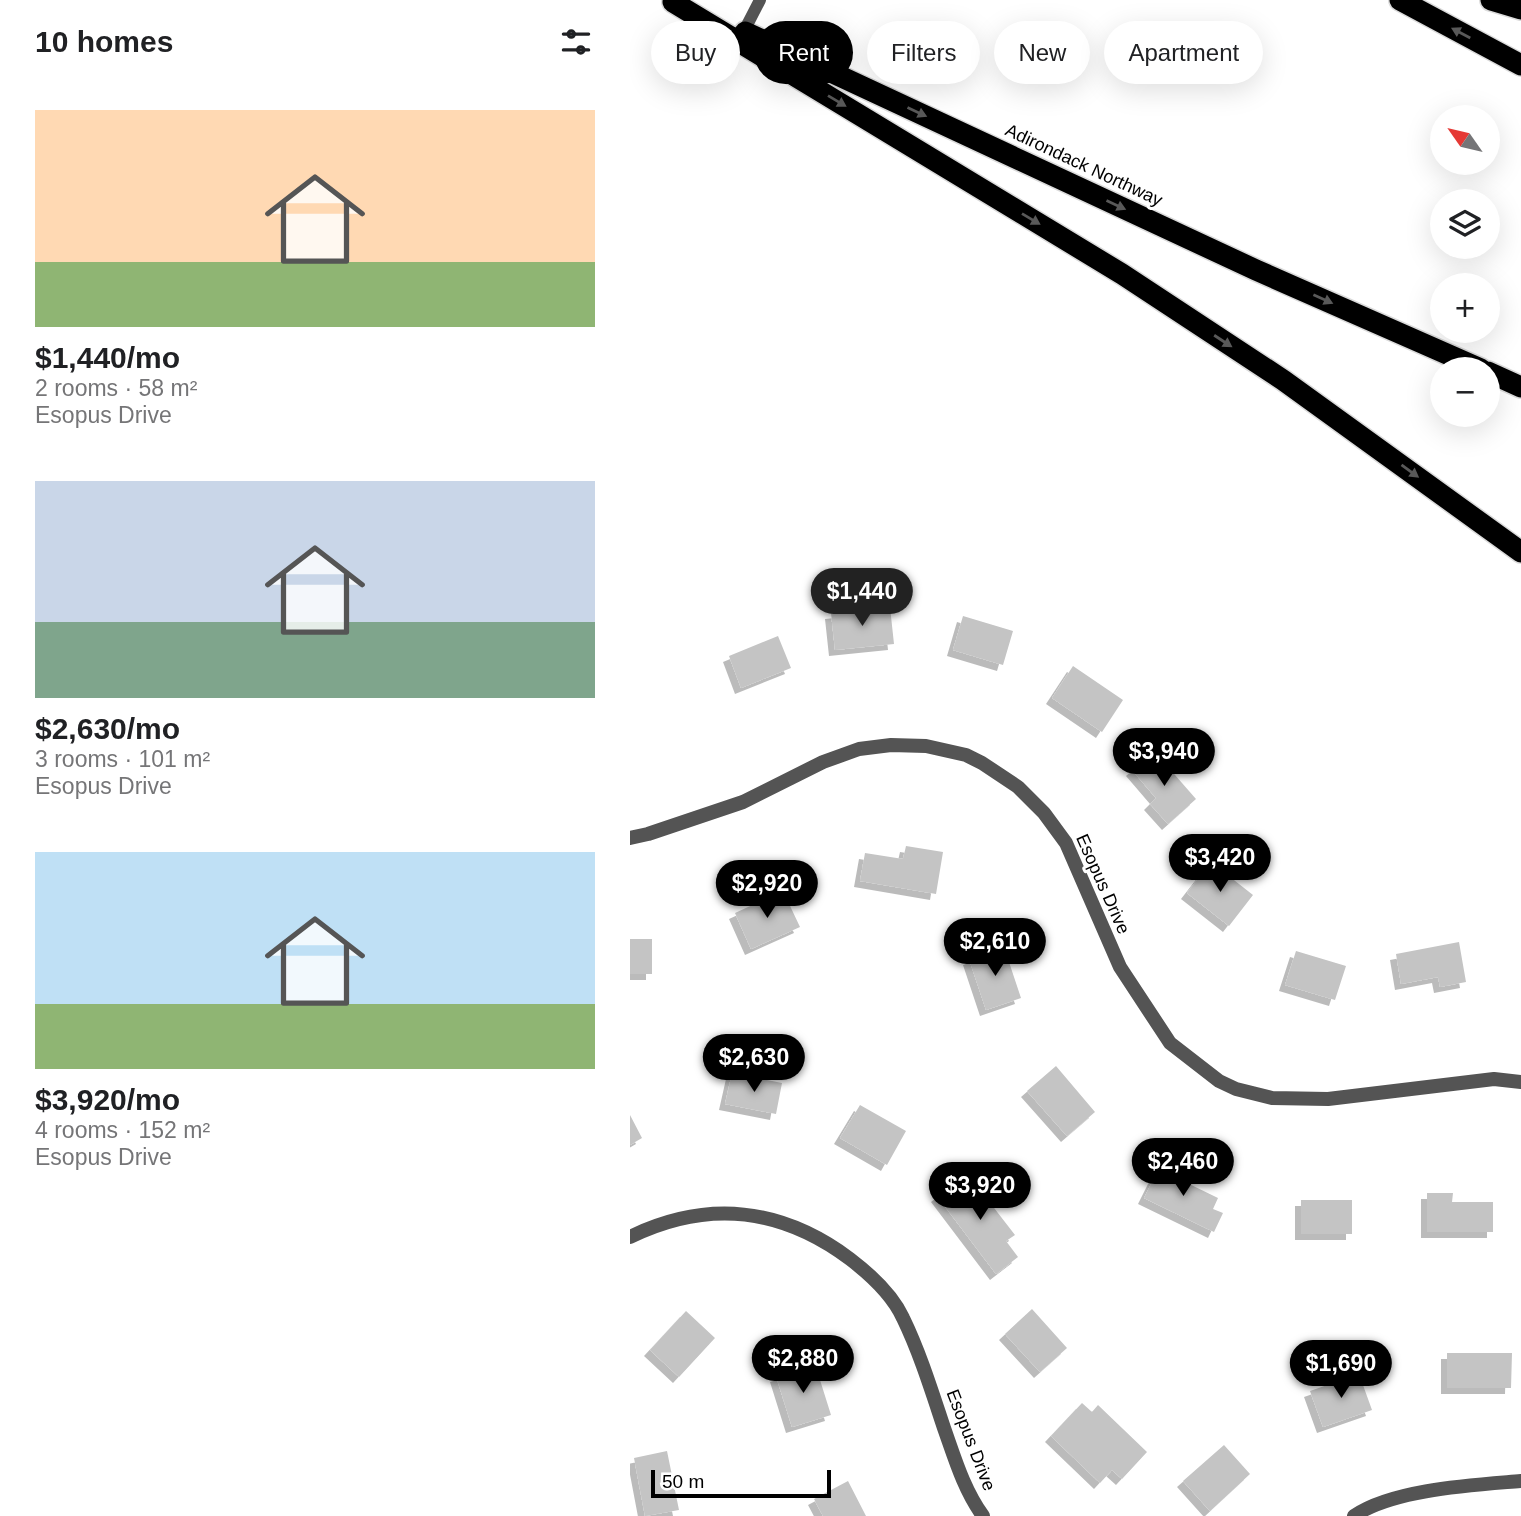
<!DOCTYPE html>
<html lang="en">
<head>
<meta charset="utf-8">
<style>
  :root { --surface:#fff; --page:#f2f2f2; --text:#202124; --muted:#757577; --accent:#000 }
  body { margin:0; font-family:Arial,sans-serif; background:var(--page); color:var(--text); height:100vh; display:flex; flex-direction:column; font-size:26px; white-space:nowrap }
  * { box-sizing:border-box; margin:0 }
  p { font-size:23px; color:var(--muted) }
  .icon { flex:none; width:38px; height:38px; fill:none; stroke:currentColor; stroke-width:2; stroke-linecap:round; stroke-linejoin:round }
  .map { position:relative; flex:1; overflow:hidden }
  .sheet { display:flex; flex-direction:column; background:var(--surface); width:630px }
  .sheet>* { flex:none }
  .top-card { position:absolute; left:21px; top:21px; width:665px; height:63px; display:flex; gap:14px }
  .needle { width:46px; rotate:304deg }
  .tools { position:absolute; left:800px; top:105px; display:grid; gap:14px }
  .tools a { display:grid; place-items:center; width:70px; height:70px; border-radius:50%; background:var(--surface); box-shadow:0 7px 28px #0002; font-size:35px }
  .scale { position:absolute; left:21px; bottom:18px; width:180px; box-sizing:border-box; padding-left:7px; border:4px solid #000; border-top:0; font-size:19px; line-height:24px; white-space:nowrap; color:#000; -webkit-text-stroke:5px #fff; paint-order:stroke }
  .price { position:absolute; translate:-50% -60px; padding:0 16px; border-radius:24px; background:var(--accent); color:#fff; font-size:23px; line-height:46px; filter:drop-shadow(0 2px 4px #0008) }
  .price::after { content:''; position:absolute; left:50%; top:42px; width:21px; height:16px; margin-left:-10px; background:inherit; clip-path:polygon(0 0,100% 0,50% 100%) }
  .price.selected { background:#222; color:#fff }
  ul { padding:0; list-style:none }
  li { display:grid; align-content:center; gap:14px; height:371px; padding:0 35px }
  li span { display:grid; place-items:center; height:217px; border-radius:0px; color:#555 }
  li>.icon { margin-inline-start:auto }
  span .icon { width:126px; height:126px; fill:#fffc; stroke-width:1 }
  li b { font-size:30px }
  h2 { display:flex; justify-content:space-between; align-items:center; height:84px; padding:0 35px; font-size:30px }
  .tag { padding:0 24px; border-radius:32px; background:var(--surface); box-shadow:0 7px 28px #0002; font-size:24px; line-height:63px }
  .tag.selected { background:var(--accent); color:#fff }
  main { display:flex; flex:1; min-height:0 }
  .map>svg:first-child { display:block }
  .building { fill:#c4c4c4; filter:url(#shadow) }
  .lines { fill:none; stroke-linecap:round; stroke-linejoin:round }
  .highway-casing { stroke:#dbdbdb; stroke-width:24 }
  .lane { stroke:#545454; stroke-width:12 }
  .street { stroke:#545454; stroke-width:14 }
  .highway { stroke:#000; stroke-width:21 }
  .oneway { fill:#595959 }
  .labels { text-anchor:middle; stroke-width:6; stroke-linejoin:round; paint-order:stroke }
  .street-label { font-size:18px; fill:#000; stroke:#fff }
</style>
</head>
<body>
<main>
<section class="sheet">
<h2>10 homes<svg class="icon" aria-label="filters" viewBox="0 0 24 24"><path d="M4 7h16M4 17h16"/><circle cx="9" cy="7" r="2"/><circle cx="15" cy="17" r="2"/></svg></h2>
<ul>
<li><span style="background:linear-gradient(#ffd9b3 70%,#8fb573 0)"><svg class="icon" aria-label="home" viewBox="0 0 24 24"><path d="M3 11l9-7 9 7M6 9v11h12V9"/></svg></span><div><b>$1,440/mo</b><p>2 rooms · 58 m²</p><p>Esopus Drive</p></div></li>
<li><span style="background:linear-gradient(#c9d6e8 65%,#7fa58c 0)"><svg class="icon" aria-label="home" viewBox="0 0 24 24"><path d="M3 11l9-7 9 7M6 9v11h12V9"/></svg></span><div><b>$2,630/mo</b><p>3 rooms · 101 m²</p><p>Esopus Drive</p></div></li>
<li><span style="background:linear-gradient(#bfe0f5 70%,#8fb573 0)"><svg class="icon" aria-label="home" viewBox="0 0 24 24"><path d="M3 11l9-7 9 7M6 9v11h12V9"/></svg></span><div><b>$3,920/mo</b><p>4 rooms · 152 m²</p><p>Esopus Drive</p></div></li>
</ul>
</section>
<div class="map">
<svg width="891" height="1516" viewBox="0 0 891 1516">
  <defs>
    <filter id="shadow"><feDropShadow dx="-6" dy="6" stdDeviation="0" flood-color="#0004"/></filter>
  </defs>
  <rect width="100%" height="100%" fill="#fff"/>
  <path class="building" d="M260,607L264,644L205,650L201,613Z
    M333,616L383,631L373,665L323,650Z
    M148,636L161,668L111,688L99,656Z
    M443,666L493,700L472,732L422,698Z
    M524,751L566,799L538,824L520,804L526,798L502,770Z
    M276,846L313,852L306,894L230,881L235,853L273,859Z
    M581,862L623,895L599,926L557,893Z
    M153,891L170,927L121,949L105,913Z
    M0,939H22V974H0Z
    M829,942L836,982L810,987L808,977L771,984L766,954Z
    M374,947L391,998L356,1010L339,959Z
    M666,951L716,966L705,1000L655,985Z
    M426,1066L465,1112L437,1136L397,1091Z
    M102,1073L152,1083L146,1114L95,1104Z
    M230,1105L276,1131L257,1165L210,1138Z
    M0,1115L12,1138L0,1145Z
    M532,1162L554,1172L551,1180L588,1198L583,1209L593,1213L584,1232L514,1198Z
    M337,1173L385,1235L376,1241L388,1257L366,1274L307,1196Z
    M797,1193H823L822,1202H863V1232H797Z
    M671,1200H722V1234H671Z
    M402,1309L437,1348L410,1372L375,1334Z
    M56,1311L85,1338L49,1377L20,1350Z
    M817,1353H882L881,1388H817Z
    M185,1364L201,1415L162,1427L146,1376Z
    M729,1374L742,1410L693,1427L680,1391Z
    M452,1403L462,1412L468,1405L517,1452L492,1479L482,1470L470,1483L421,1436Z
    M594,1445L620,1474L580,1511L553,1481Z
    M37,1451L49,1510L15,1516L4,1458Z
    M218,1481L236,1516H193L184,1499Z"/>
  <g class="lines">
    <g class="highway-casing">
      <path id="highway" d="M770,0L891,65
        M861,0L891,9
        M43,2L492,274L653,380L891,552
        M115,32L626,270L851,369
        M858,372L891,387"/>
    </g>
    <path class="lane" d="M114,31L130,0"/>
    <path class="street" d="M0,838L18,834L113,802L193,762L229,749L261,745L296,746L336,755L352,763L388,787L414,813L436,843L490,967L540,1043L589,1081L606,1089L642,1098L698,1099L864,1079L891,1082
      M0,1237C78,1199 152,1208 220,1259C241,1275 262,1294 273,1318C290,1353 302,1392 314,1428C325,1459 334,1490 353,1516
      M724,1516C763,1489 844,1485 891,1481"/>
    <use href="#highway" class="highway"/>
  </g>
  <defs><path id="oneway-solid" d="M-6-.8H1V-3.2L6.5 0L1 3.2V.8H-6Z" transform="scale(1.75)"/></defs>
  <g class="oneway">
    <use href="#oneway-solid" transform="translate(831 33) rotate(-152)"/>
    <use href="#oneway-solid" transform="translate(207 101) rotate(31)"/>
    <use href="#oneway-solid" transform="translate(287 112) rotate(25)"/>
    <use href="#oneway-solid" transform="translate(486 205) rotate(25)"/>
    <use href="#oneway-solid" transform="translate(401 219) rotate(31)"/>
    <use href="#oneway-solid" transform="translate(693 299) rotate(24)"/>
    <use href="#oneway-solid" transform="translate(593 341) rotate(33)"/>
    <use href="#oneway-solid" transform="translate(780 471) rotate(36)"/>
  </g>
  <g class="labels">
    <g class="street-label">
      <text transform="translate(454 165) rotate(25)" y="6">Adirondack Northway</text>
      <text transform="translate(473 884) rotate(66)" y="6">Esopus Drive</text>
      <text transform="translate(341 1440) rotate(69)" y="6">Esopus Drive</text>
    </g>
  </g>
</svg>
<div class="tools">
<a><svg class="needle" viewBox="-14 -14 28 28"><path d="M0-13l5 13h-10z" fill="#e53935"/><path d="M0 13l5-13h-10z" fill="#757577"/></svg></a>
<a><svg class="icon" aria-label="layers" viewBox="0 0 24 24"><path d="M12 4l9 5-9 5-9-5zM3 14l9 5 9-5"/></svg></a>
<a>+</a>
<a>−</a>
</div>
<div class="scale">50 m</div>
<b class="price selected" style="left:232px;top:628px">$1,440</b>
<b class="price" style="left:534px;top:788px">$3,940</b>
<b class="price" style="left:590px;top:894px">$3,420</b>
<b class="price" style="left:137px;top:920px">$2,920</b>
<b class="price" style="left:365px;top:978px">$2,610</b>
<b class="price" style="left:124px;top:1094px">$2,630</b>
<b class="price" style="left:553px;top:1198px">$2,460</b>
<b class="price" style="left:350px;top:1222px">$3,920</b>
<b class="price" style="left:173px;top:1395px">$2,880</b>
<b class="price" style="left:711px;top:1400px">$1,690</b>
<div class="top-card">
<a class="tag">Buy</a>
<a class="tag selected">Rent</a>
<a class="tag">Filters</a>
<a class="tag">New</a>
<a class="tag">Apartment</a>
</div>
</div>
</main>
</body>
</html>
